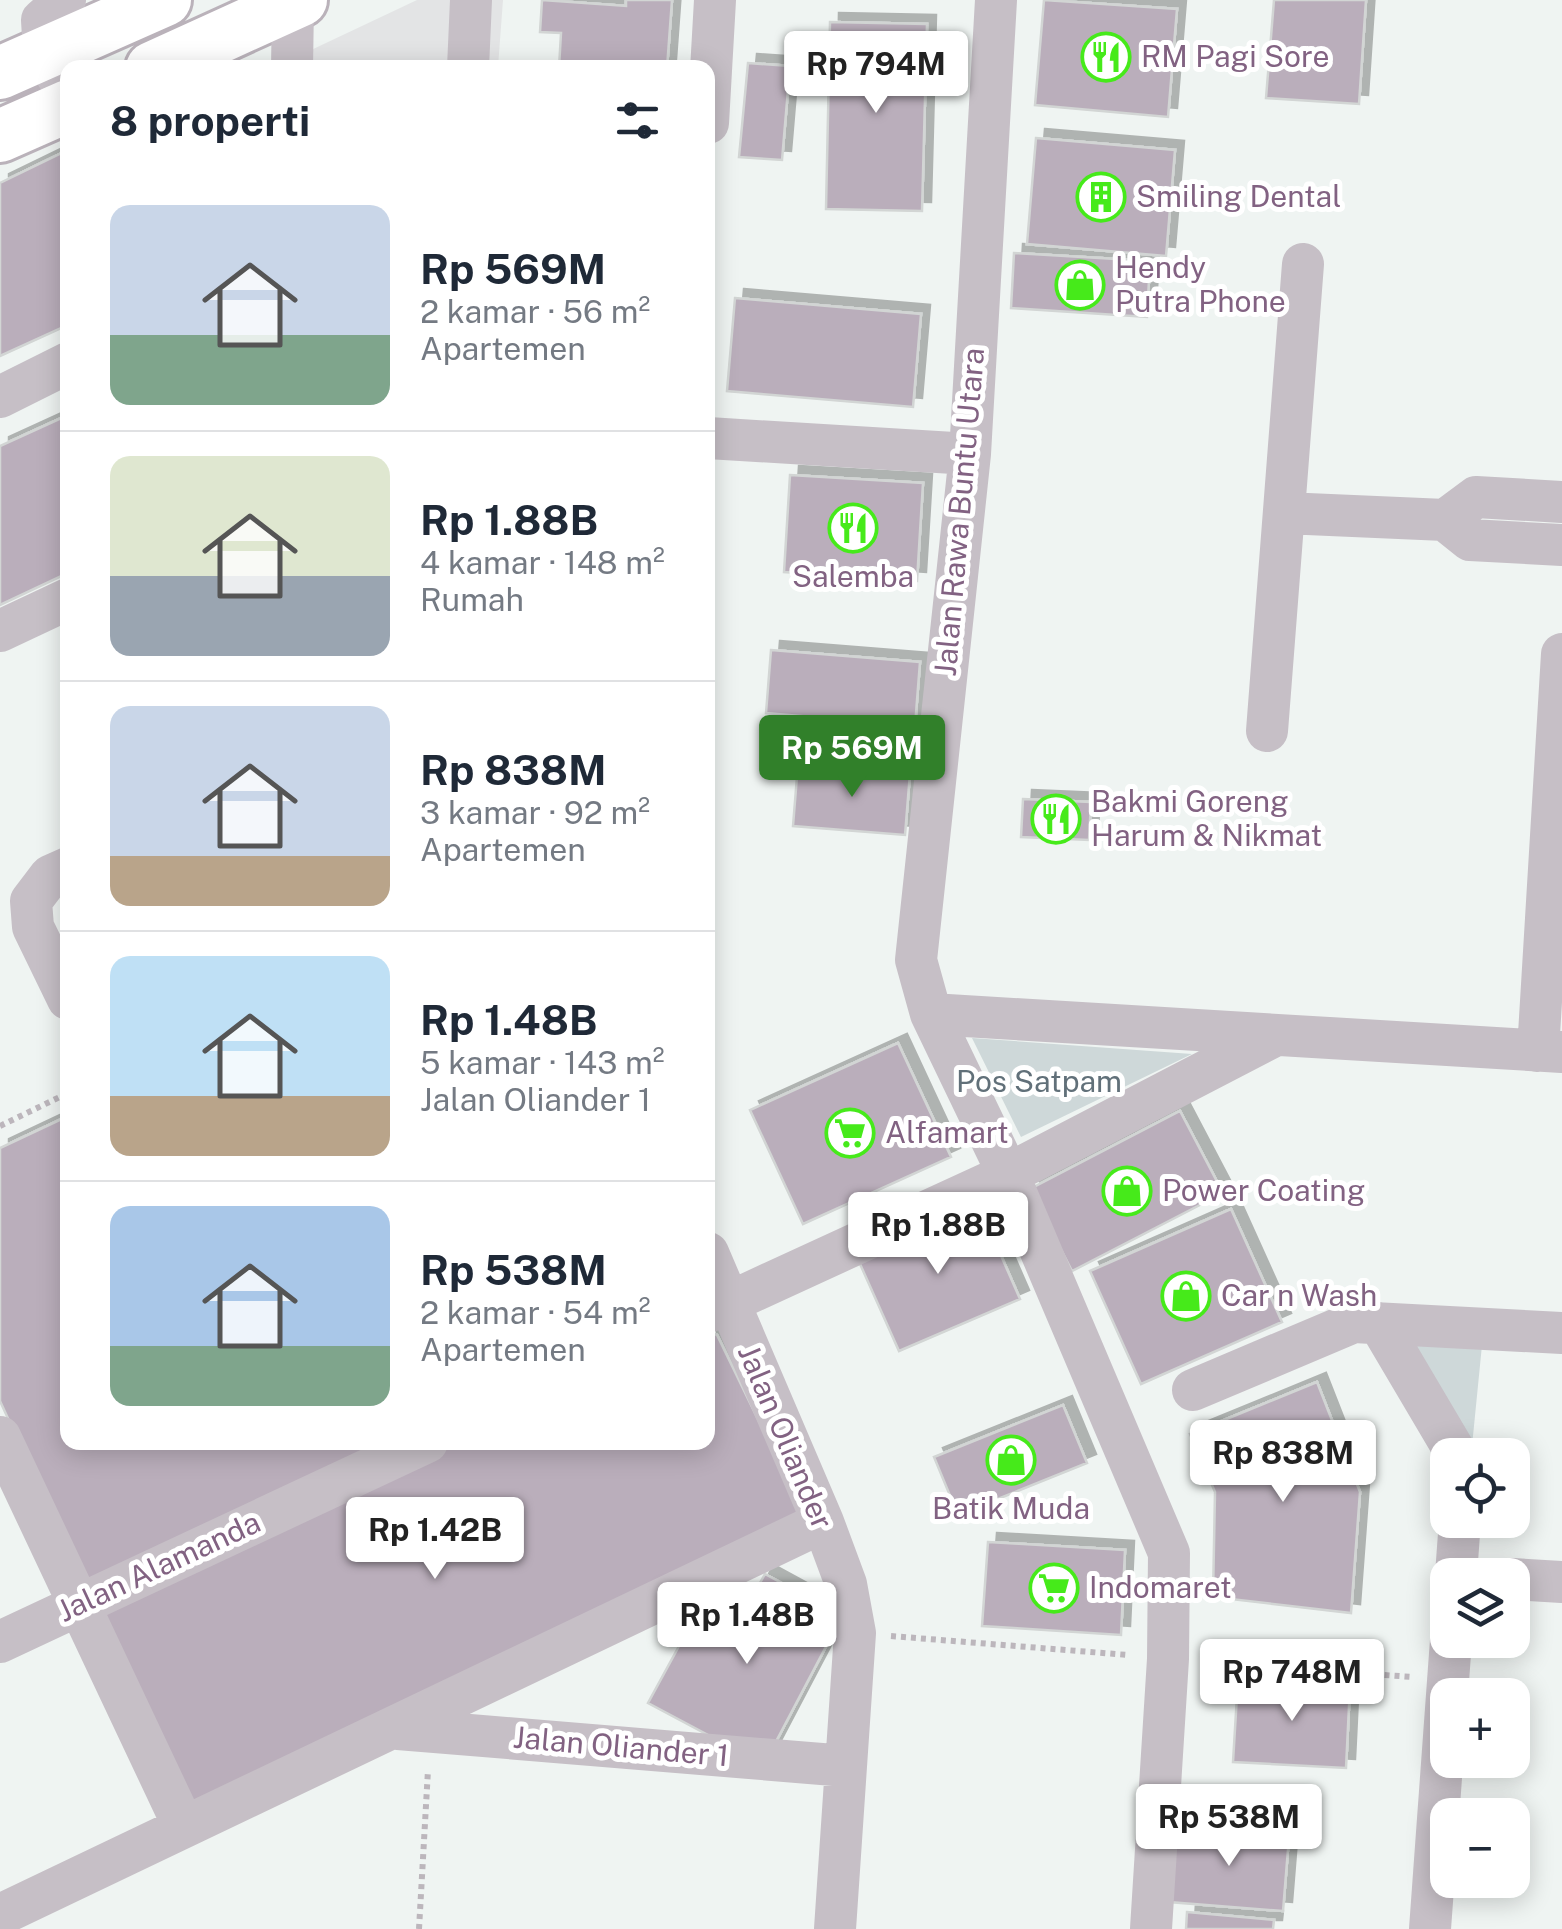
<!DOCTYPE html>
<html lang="id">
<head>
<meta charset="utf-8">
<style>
  :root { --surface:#fff; --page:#f6f6f7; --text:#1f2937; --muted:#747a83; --line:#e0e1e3; --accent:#31802a }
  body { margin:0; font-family:"Public Sans",sans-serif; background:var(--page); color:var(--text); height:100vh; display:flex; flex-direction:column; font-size:38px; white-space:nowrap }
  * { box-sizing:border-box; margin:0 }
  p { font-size:32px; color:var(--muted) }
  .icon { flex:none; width:55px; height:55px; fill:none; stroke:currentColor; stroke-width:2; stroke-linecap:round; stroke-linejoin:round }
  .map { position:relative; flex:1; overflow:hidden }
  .panel { position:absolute; left:60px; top:60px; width:655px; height:1390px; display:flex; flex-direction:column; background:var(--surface); border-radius:20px; box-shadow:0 5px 25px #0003 }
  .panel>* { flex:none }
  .controls { position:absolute; left:1430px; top:1438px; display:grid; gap:20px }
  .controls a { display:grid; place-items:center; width:100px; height:100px; border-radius:20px; background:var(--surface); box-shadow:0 5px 25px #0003; font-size:50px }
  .price { position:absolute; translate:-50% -85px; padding:0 22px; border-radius:10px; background:#fff; color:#222; font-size:32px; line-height:65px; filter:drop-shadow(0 2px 5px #0008) }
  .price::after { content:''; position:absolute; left:50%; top:60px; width:30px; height:22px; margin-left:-15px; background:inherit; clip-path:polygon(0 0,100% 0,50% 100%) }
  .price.on { background:var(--accent); color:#fff }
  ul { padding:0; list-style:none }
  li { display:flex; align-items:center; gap:30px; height:250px; padding:0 50px }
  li+li { border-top:2px solid var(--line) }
  li span { display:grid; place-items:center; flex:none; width:280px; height:200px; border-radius:20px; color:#555 }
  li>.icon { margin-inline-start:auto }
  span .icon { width:120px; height:120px; fill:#fffc; stroke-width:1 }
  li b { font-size:42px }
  h2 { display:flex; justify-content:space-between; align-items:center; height:120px; padding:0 50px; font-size:42px }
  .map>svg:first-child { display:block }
  .built { fill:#e3e4e5 }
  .green { fill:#ced8d9 }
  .building { fill:#baaebb; stroke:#d2d5d4; stroke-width:2.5; filter:url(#shadow) }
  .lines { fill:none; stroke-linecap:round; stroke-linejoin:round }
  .major-casing { stroke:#bab2ba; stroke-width:58 }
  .path { stroke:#bcb6bc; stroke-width:6; stroke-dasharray:5 5; stroke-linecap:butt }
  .minor { stroke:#c6bfc6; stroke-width:42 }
  .major { stroke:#fff; stroke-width:52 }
  .labels { text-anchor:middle; stroke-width:10; stroke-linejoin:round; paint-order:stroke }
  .poi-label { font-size:30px; fill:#826282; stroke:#fff; text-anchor:start }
  .street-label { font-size:30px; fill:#826282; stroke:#fff }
  .park-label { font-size:30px; fill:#617079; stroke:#fff }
</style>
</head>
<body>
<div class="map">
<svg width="1562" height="1929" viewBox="0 0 1562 1929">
  <defs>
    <filter id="shadow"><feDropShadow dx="9" dy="-9" stdDeviation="0" flood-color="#0004"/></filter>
  </defs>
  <rect width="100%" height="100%" fill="#eff4f2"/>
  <path class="built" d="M417,0H503L498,67L273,68Z"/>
  <path class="green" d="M972,1038L1192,1054L1021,1137Z
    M1394,1331L1483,1335L1472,1446Z"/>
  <path class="building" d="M542,0L626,6V0H672L667,68H559L561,33L540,32Z
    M1044,0L1177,9L1168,117L1035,105Z
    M1274,0H1366L1359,104L1266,98Z
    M830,22L927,24L922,211L826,209Z
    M748,63L790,66L782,160L739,157Z
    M1036,138L1175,150L1166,256L1027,244Z
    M68,150V325L0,356V183Z
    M1014,253L1150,261L1147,317L1011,308Z
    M735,298L921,314L913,407L727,391Z
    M68,415V573L0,605V446Z
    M790,475L923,483L917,581L784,572Z
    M771,650L920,662L915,726L766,713Z
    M798,764L910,773L905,835L793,826Z
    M1023,799L1091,802L1089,840L1021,837Z
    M898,1043L951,1157L803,1224L750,1110Z
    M1180,1111L1223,1193L1072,1271L1030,1189Z
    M68,1116V1442H389L84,1584L0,1401V1148Z
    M978,1203L1020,1299L899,1351L856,1255Z
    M1231,1209L1282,1322L1141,1384L1090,1271Z
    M708,1331L717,1335L808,1522L187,1805L103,1611L445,1442H708Z
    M1317,1382L1360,1492L1351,1613L1213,1597L1215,1492L1190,1434Z
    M1063,1405L1087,1463L958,1515L934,1457Z
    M988,1542L1125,1550L1121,1635L982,1626Z
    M765,1574L842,1616L771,1751L740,1752L648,1703L690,1626L698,1630L716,1599L743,1613Z
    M1238,1679L1350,1686L1346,1768L1233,1762Z
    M1174,1827L1289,1837L1283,1911L1169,1902Z
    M1187,1912L1274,1920L1273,1929H1186Z"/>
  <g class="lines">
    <g class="major-casing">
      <path id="major" d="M152,68L301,0
        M0,73L165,0
        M0,136L68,106"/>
    </g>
    <path class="path" d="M0,1126L68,1093
      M891,1636L1128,1655
      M1205,1662L1412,1677
      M419,1929L428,1770"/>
    <path class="minor" d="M65,0L42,20L44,54L68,94
      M996,0L970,454L916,960L931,1014L1008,1174L1169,1553L1168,1659L1151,1929
      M292,68L293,4
      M468,68L471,0
      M708,123L715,0
      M0,397L68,363
      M708,438L970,454
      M1284,513L1445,520L1470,540L1562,545
      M1445,520L1476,497L1562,502
      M0,631L68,599
      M1267,731L1303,264
      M68,868L50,876L31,901L33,927L68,999
      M931,1014L1562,1052
      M1538,1051L1562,654
      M708,1253L823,1522L846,1584L855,1633L835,1929
      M708,1312L1008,1174L1272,1037
      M1379,1323L1457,1455
      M1193,1390L1354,1322L1562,1333
      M0,1437L183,1825
      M1456,1575L1460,1520
      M1512,1579L1562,1582
      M0,1642L427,1442
      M398,1729L846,1766
      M0,1915L823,1522
      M1430,1929L1451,1640"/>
    <use href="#major" class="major"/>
  </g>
  <defs>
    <g id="restaurant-ring" transform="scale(2.5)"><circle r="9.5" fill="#fff" stroke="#46ea1a" stroke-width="1.5"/><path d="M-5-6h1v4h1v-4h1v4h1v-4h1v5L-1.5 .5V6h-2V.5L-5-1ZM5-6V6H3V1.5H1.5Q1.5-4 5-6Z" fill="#46ea1a"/></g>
    <g id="building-ring" transform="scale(2.5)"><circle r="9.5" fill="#fff" stroke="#46ea1a" stroke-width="1.5"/><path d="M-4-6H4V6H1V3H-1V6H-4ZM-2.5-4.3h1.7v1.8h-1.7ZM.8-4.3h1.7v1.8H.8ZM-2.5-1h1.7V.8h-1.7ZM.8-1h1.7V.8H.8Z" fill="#46ea1a"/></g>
    <g id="shop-ring" transform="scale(2.5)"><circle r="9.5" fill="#fff" stroke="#46ea1a" stroke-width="1.5"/><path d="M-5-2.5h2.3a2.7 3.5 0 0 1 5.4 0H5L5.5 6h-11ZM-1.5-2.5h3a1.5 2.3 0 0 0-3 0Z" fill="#46ea1a"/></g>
    <g id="supermarket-ring" transform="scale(2.5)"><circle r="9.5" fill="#fff" stroke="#46ea1a" stroke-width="1.5"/><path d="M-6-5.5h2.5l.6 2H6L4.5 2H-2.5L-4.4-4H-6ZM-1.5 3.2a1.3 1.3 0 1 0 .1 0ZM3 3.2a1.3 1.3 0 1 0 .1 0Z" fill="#46ea1a"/></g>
  </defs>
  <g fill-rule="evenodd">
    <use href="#restaurant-ring" x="1106" y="57"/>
    <use href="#building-ring" x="1101" y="197"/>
    <use href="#shop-ring" x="1080" y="285"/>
    <use href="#restaurant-ring" x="853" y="528"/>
    <use href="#restaurant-ring" x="1056" y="819"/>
    <use href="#supermarket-ring" x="850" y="1133"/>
    <use href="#shop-ring" x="1127" y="1191"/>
    <use href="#shop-ring" x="1186" y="1296"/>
    <use href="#shop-ring" x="1011" y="1460"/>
    <use href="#supermarket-ring" x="1054" y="1588"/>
  </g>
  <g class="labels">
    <g class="poi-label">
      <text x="1141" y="67">RM Pagi Sore</text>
      <text x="1136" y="207">Smiling Dental</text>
      <text x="1115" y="278">Hendy<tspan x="1115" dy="34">Putra Phone</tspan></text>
      <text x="853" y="587" text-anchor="middle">Salemba</text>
      <text x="1091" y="812">Bakmi Goreng<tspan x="1091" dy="34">Harum &amp; Nikmat</tspan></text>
      <text x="885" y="1143">Alfamart</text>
      <text x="1162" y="1201">Power Coating</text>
      <text x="1221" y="1306">Car n Wash</text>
      <text x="1011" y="1519" text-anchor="middle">Batik Muda</text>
      <text x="1089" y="1598">Indomaret</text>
    </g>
    <g class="street-label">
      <text transform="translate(960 512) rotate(-85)" y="10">Jalan Rawa Buntu Utara</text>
      <text transform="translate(785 1437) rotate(67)" y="10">Jalan Oliander</text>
      <text transform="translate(159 1567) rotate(-25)" y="10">Jalan Alamanda</text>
      <text transform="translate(621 1747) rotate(5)" y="10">Jalan Oliander 1</text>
    </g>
    <g class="park-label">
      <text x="1039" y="1092">Pos Satpam</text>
    </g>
  </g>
</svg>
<div class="controls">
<a><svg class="icon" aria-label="locate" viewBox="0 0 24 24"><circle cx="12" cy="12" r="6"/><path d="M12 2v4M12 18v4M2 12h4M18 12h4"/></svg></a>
<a><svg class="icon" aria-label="layers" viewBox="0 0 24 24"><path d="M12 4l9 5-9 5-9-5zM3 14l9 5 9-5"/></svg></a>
<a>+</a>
<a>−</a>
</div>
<b class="price" style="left:876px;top:116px">Rp 794M</b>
<b class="price on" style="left:852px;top:800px">Rp 569M</b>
<b class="price" style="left:938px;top:1277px">Rp 1.88B</b>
<b class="price" style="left:1283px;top:1505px">Rp 838M</b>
<b class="price" style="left:435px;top:1582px">Rp 1.42B</b>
<b class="price" style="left:747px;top:1667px">Rp 1.48B</b>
<b class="price" style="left:1292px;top:1724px">Rp 748M</b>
<b class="price" style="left:1229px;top:1869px">Rp 538M</b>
<section class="panel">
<h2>8 properti<svg class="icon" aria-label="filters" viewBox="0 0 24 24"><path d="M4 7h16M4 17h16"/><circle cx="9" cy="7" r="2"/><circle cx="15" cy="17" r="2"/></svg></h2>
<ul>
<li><span style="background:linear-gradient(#c9d6e8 65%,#7fa58c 0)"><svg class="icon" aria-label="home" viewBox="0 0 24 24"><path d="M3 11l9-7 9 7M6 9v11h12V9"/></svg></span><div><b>Rp 569M</b><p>2 kamar · 56 m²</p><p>Apartemen</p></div></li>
<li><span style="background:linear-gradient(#dfe7d0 60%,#9aa5b1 0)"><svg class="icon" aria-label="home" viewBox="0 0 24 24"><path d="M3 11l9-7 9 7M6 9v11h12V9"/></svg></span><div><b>Rp 1.88B</b><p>4 kamar · 148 m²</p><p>Rumah</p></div></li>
<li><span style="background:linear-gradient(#c9d6e8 75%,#b9a48a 0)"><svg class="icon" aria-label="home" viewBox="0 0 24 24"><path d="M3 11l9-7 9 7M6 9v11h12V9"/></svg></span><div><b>Rp 838M</b><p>3 kamar · 92 m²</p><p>Apartemen</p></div></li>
<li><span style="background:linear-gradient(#bfe0f5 70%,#b9a48a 0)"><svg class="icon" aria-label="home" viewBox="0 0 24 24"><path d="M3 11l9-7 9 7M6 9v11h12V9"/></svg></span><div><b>Rp 1.48B</b><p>5 kamar · 143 m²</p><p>Jalan Oliander 1</p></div></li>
<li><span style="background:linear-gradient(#a9c7e8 70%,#7fa58c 0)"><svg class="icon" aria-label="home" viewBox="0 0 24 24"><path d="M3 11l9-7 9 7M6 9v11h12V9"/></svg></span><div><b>Rp 538M</b><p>2 kamar · 54 m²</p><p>Apartemen</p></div></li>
</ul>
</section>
</div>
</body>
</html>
